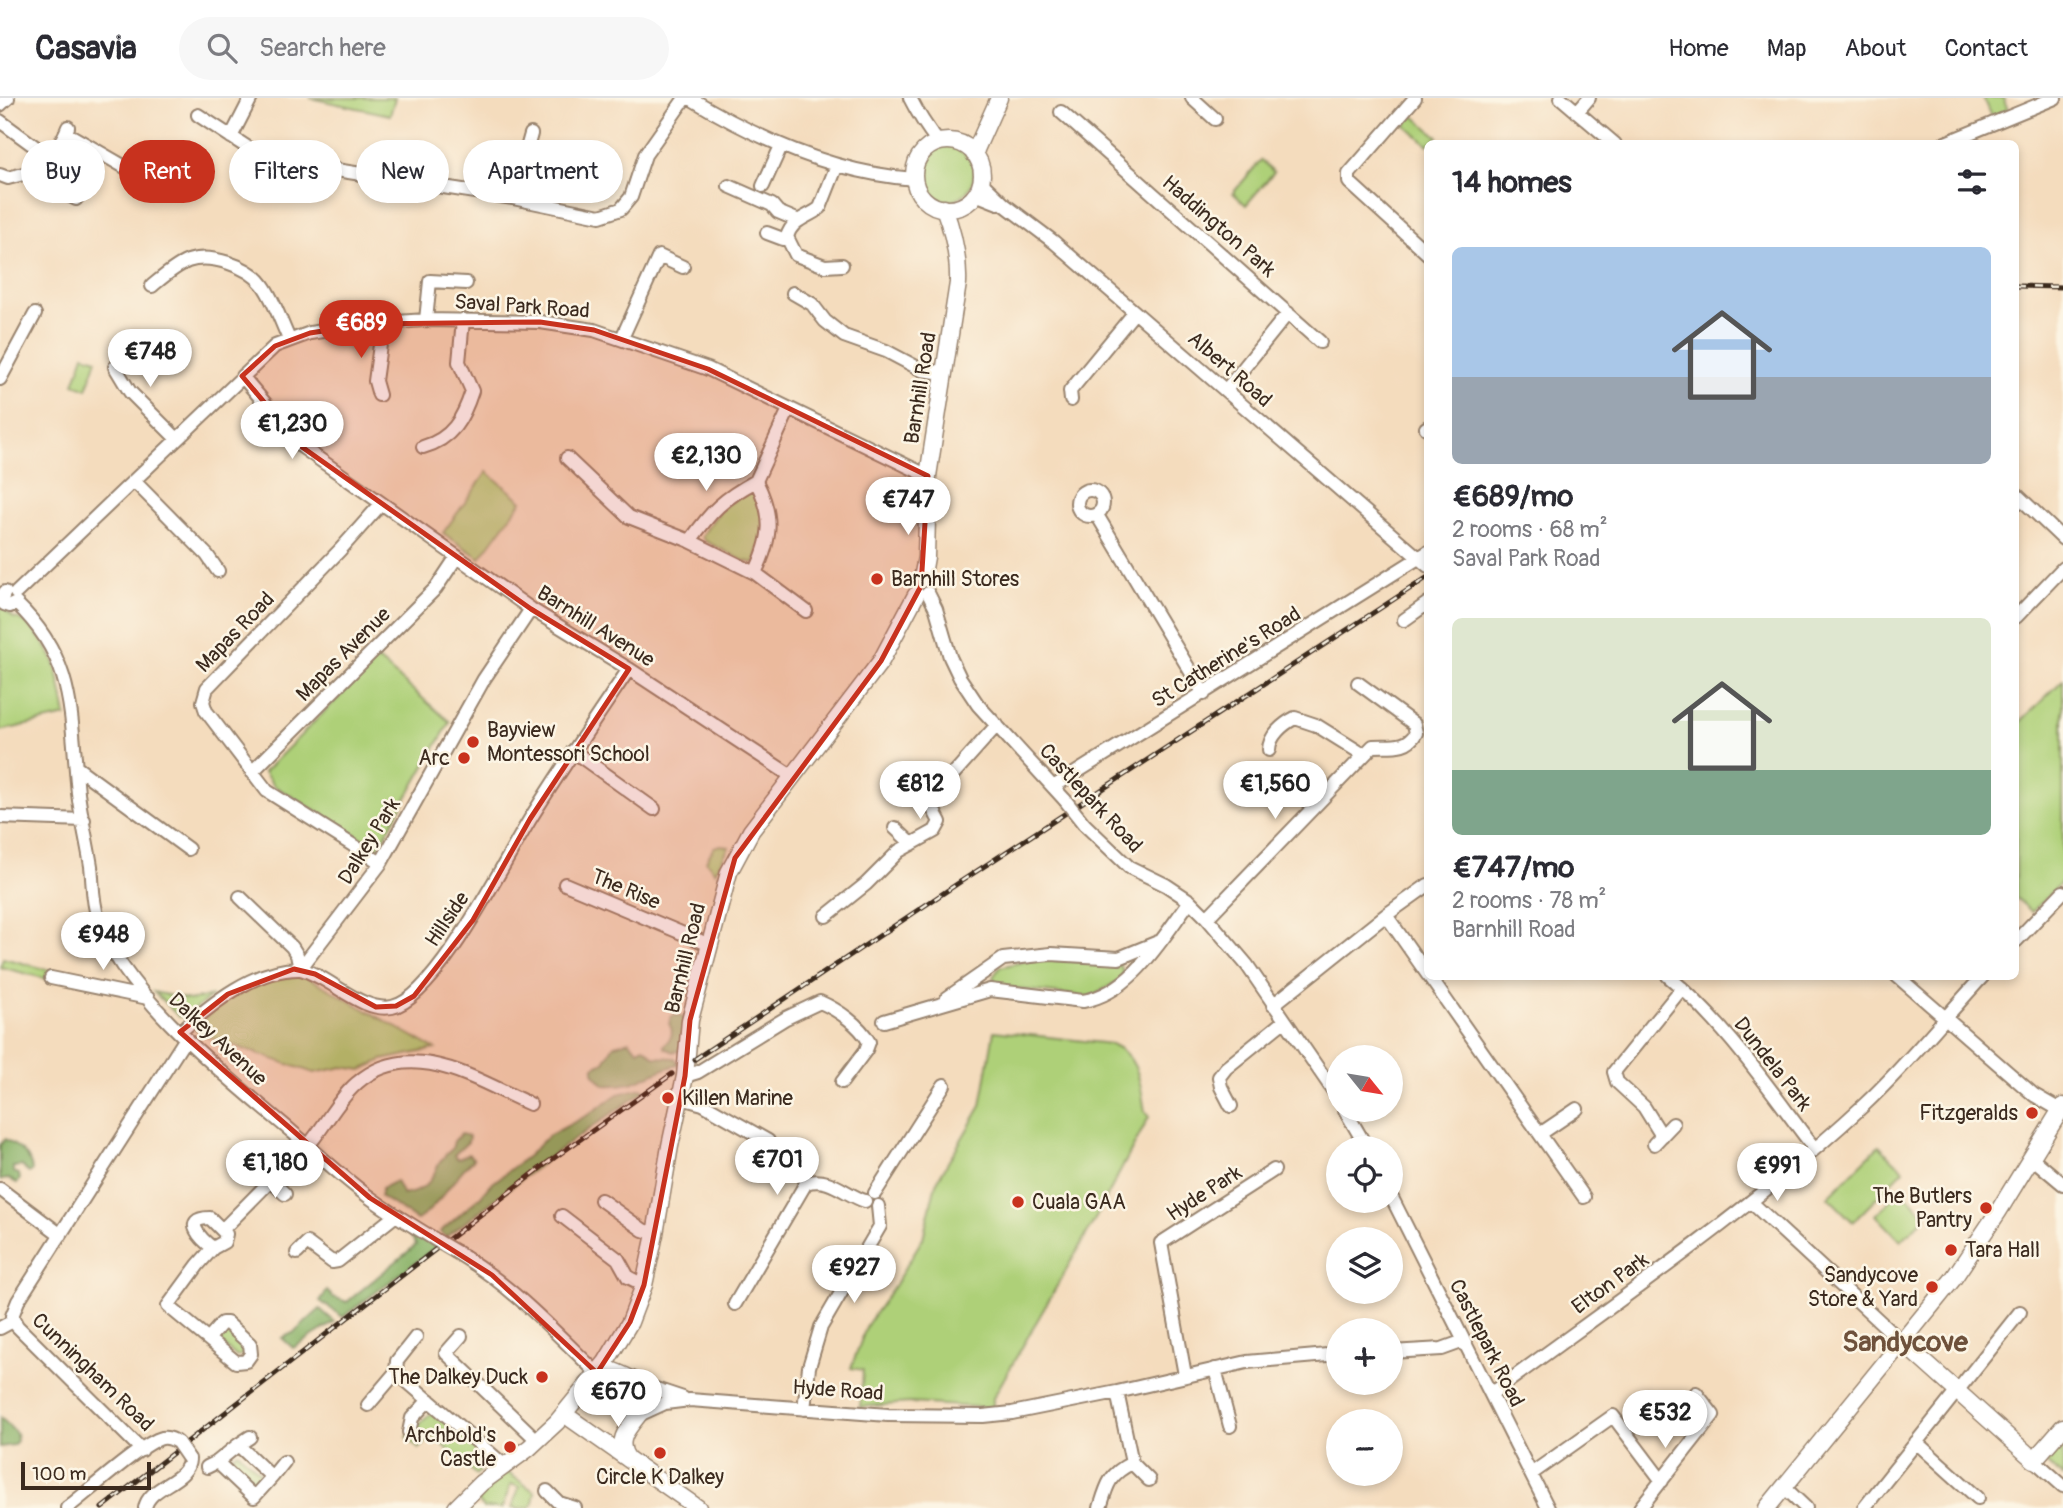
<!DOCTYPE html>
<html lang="en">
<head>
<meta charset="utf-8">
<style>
  :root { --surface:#fff; --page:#f7f7f7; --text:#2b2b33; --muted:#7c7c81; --line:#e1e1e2; --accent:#c8321e }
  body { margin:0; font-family:Pangolin,sans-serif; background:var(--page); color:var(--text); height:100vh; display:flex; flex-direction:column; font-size:26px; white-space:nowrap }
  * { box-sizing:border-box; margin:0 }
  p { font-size:23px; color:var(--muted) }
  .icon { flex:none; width:38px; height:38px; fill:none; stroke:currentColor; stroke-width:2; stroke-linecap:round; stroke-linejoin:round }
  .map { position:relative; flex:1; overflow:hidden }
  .drawer { position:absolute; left:1424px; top:42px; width:595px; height:840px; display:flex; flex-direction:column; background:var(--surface); border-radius:10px; box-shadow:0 4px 10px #0003 }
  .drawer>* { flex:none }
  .guide { position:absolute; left:21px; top:42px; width:665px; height:63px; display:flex; gap:14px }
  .needle { width:46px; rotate:120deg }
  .buttons { position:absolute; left:1326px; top:947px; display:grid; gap:14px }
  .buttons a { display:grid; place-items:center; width:77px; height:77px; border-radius:50%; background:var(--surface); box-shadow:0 4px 10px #0003; font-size:35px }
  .scale { position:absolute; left:21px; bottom:18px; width:130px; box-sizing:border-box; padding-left:7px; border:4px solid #3b2a1e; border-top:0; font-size:19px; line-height:24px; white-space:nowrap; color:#3b2a1e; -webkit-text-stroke:5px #fcf5e5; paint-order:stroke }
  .price { position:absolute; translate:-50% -60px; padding:0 16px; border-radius:24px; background:#fff; color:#222; font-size:23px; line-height:46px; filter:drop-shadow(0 2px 4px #0008) }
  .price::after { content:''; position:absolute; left:50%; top:42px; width:21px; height:16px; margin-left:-10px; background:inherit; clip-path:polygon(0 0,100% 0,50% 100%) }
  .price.selected { background:var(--accent); color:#fff }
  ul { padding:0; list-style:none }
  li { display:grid; align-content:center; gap:14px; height:371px; padding:0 28px }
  li span { display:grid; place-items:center; height:217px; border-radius:10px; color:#555 }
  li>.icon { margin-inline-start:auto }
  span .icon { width:126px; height:126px; fill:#fffc; stroke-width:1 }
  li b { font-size:30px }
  h2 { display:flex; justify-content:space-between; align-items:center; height:84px; padding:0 28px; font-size:30px }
  .pill { padding:0 24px; border-radius:32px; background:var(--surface); box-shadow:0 4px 10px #0003; font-size:24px; line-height:63px }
  .pill.selected { background:var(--accent); color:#fff }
  header { display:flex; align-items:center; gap:42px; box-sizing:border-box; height:98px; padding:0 35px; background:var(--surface); border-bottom:2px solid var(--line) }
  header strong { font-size:33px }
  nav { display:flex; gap:38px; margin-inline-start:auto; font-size:24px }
  .search { width:490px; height:63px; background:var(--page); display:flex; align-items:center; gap:18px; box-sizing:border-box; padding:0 24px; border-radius:38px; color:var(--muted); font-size:26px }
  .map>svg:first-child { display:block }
  .green { fill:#aed078; stroke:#747d4b; stroke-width:2 }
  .forest { fill:#8ab268; stroke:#626e43; stroke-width:2 }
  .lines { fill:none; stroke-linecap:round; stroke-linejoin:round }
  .minor-casing { stroke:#98836e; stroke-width:16 }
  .major-casing { stroke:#98836e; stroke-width:19 }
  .minor { stroke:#fff; stroke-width:12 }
  .major { stroke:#fff; stroke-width:16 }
  .rail-casing { stroke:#3b2a1e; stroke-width:5 }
  .rail { stroke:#fcf5e5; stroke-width:2.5; stroke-dasharray:8; stroke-linecap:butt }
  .minor-bridge-casing { stroke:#98836e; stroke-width:16; stroke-linecap:butt }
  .minor-bridge { stroke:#fff; stroke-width:12 }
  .marked { fill:#c8321e; fill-opacity:0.2; stroke:#c8321e; stroke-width:5; stroke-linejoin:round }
  .poi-dot { fill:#c8321e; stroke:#fcf5e5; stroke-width:2.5 }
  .labels { text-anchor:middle; stroke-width:5; stroke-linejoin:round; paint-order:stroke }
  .street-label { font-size:21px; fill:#3b2a1e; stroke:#fcf5e5 }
  .poi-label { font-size:21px; fill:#3b2a1e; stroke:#fcf5e5; text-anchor:end }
  .district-label { font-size:28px; font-weight:bold; fill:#6e513b; stroke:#fcf5e5 }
</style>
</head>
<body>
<header>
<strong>Casavia</strong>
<div class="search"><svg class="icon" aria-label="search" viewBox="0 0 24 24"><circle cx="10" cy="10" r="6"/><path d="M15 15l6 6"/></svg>Search here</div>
<nav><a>Home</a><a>Map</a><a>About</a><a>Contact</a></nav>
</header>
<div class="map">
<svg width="2063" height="1410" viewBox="0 0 2063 1410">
  <rect width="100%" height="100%" fill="#fcf5e5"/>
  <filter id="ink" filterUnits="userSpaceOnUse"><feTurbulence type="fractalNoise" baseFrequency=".0143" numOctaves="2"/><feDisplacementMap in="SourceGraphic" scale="14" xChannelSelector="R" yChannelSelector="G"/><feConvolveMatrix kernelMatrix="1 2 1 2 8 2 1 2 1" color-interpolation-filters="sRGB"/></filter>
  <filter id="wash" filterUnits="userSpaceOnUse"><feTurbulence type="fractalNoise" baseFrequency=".00686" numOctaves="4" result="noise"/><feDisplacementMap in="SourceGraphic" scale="28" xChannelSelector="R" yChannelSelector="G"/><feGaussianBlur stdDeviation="1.57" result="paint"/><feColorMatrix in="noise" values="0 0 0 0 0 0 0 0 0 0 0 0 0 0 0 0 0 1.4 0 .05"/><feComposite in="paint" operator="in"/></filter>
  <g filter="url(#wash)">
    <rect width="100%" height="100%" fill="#f4dcbd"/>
    <path class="green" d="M310,0H395L390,17Z
      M1983,0H2003L2008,12L1991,19Z
      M1413,17L1438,39L1428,47L1405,27Z
      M918 75a28 28 0 1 1 56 0a28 28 0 1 1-56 0Z
      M1261,62L1274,74L1246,107L1233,95Z
      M84,257L97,261L87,291L74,286Z
      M487,374L522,403L480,460L443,435Z
      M751,394L758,398L766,427L755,465L744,463L705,443L702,439C713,419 729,400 751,394Z
      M0,507L14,520C28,519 52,555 56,569C60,584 63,602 66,618L0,633Z
      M377,561L450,624L378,750L273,687L264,674Z
      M2063,582V783L2032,814L2016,800V628Z
      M721,747L729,749L715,774L706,763L714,749Z
      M3,860L53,873L51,882L0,869Z
      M1035,861L1118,865L1124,874L1123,880L1091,899L998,889L993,879L1000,869Z
      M304,877L435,951L382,962L362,972L343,969L314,975L206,938L194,931C223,899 261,880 304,877Z
      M154,894L190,902L212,898L187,917L179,919Z
      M994,933L1111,946C1140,958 1140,986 1145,1014L1149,1019L1094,1123L993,1300V1310L910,1305L860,1309L863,1272L851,1270L867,1227L894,1188L923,1140L936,1085L981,1008Z
      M1879,1048L1904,1072L1853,1124L1828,1099Z
      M1901,1092L1926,1118L1901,1143L1876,1117Z
      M221,1232H226L246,1248V1254L237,1259L218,1243L217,1239Z
      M435,1311L493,1361L476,1377L433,1338L419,1351L407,1339Z
      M2063,1340V1379L2047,1366L2048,1360Z
      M238,1354L264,1378L252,1391L224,1364Z
      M504,1372L535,1394L533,1406L529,1410H512L519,1389L511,1386L502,1410H484L475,1400Z"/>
    <path class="forest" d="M676,917L685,920L680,953L673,954L665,950L664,947C671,941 675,934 669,926L672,918Z
      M629,943L638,952L644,949L655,959L675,960L679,967C649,972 641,990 604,987L593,975L594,969L604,964L614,947Z
      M642,990L644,992L643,994L563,1049L446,1139L440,1134L481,1098L489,1088L529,1057L548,1038L588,1017L618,996Z
      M461,1036L469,1038L468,1044L454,1057L458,1061L468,1056L474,1061C452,1079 442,1106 417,1122L380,1098L382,1090L396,1083L403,1097C440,1091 429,1068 452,1051L454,1043Z
      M5,1041C18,1049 31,1057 32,1073L29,1075L22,1068L13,1069V1074L19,1076L20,1081L17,1085L9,1081L0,1082V1047Z
      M413,1133L436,1149L343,1219L320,1203L327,1193L333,1199L347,1204L416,1147L411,1138Z
      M320,1211L335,1224L293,1250L282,1240L295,1234Z
      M0,1319L16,1335L17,1343L13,1347L0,1349Z"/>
  </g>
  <g filter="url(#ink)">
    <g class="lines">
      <g class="minor-casing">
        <path id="minor" d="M690,0C759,42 834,75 914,81
          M910,0C918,16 927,30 938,44
          M1192,0L1215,21
          M1415,0L1349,76V84L1428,156
          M1561,0L1615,46
          M0,7L8,0
          M1061,14L1320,244
          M1577,14L1589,0
          M198,17L253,53L279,63L513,100L600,118L621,111L631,99L645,57L685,0
          M0,23L41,53C56,55 63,42 68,29
          M66,35L156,87
          M231,39L251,0
          M1943,46L2055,0
          M837,67L820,110C807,120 792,121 787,139L796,157L825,168L842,167
          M0,77L8,80L27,75L76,101
          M981,84L1005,107L1054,144L1428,468
          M729,88L772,107L778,114L797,122
          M763,88L781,48
          M975,96L998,105
          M513,100L531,36
          M767,135L783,141L787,139
          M152,188C163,179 175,168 188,163C210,155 249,168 263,187C274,202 281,224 289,241
          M793,195L812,206L825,223L844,238L886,253L922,272L944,275
          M426,222L430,183L466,185
          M622,240L659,158L683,169
          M115,269L130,294L177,341
          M242,278L302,349L531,511L629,571L793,679
          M0,281L35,216
          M1226,292L1288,215
          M379,297L375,283L383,225
          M1071,302L1070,293L1134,215
          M1426,330L1428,329
          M423,349C452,341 463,321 472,293L459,264L463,222
          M567,360L629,419L690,443L755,475L806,513
          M135,384L207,457L218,473
          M1077 405a13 13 0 1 1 26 0a13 13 0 1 1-26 0Z
          M2016,396L2063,441
          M381,406L340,452L207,590L203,604L206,613L267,693L381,765
          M1097,417L1204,596
          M690,443C712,412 723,401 756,383
          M755,475C772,440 774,418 756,383L789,311
          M5,494L2,500L4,506L10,508L16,505
          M16,495L275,248L310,235L368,226L426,222L540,224L594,232L708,271L928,378
          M928,495L936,511L950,559L960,580L978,607L1065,702
          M16,505C77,563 70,618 78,695C81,719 87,743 91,768C93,785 92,803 98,820C121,896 232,983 291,1033C318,1056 344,1081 372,1101C394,1117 417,1130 439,1144
          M2016,519L2063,470
          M1404,522L1428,505
          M1269,652C1269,638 1283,626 1295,620L1316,627L1364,657
          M573,653L654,711
          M76,669L188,751
          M252,674L436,490L456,460
          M1053,689L1428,454
          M0,719L84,722
          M1084,726L1129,769L1166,787L1190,803L1207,820L1247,867L1339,1001
          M895,730L912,746
          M565,786L710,847
          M240,799L292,849L297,857L300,871C330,878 361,915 392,909C436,901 507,758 532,718C563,668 596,620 629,571
          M1386,817L1428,877
          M826,818L866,786L899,753L935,733L940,724L932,709V700L997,627
          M1207,820L1373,648C1391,647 1407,651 1416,635L1414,626L1358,585
          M2016,843L2063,794
          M1429,878L1584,1099
          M1668,878C1726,926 1769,991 1814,1050
          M1897,878L2034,997L2060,1012
          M51,880L148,900
          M947,900L1003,861L1051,856L1119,860L1158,844
          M1273,907L1386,817L1428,787
          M884,923L990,892L1083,903C1132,895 1162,840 1190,803
          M180,934C211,906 255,870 300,871L381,765L484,581L531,511
          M685,978L698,974L786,920L820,904C838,912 860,927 869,944L866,952L842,984
          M681,1000L703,1006L768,1043
          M1231,1008L1221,989L1219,979L1226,970L1284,923
          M1345,1012L1367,1050
          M1540,1036L1577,1011
          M1662,1038L1644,1009L1617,984L1614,974L1682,890
          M1654,1046L1673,1026
          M2032,1060L2063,1086
          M271,1083L285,1096
          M0,1091L61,1137
          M875,1095L944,987
          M1391,1098L1548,1410
          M601,1102L643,1132L655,1136
          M1751,1104L1902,1244
          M562,1118L618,1161L628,1179L644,1187
          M223,1131L304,1049L311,1044C325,1027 340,999 357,985C411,938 476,982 530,1006
          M456,1154C510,1186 552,1231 597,1275
          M297,1155L307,1145L332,1164L338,1163L396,1117
          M735,1206L806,1085C828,1077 846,1097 865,1103
          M222,1225H227L250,1246L251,1256L246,1263L236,1264L208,1241Z
          M0,1230L13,1223
          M461,1238L446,1255L538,1343
          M416,1239L397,1263L396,1274L505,1368
          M208,1241L168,1208L198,1167L213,1150L224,1144L226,1136L210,1120C180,1120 202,1142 213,1150
          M1391,1254L1442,1251L1464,1243
          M1215,1271L1230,1328
          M1185,1277L1161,1145L1274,1072
          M638,1285L683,1300
          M1491,1296C1617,1203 1749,1114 1864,1007C1907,967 1943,921 1983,878
          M368,1307L396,1274
          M804,1311L809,1269L821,1229L880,1128L878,1108
          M641,1316L665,1305L690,1302L888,1317L983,1318L1012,1315L1117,1294L1247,1264L1339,1256
          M409,1334L412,1320L429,1302
          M1916,1344L1978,1400
          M238,1347L250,1339
          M142,1352L17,1228L12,1218L18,1203L186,940
          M2034,1362L2063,1388
          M1132,1365L1149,1382
          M207,1369L217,1364L238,1347L272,1379L254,1399L217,1364
          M1531,1376L1613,1318L1662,1383
          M272,1379L284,1364
          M1784,1389L1806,1410
          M547,1393L559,1405L575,1410
          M67,1410C87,1395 142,1345 162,1340C169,1339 173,1341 178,1345
          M145,1410C149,1387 189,1384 189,1361
          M1100,1410C1107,1387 1109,1376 1132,1365L1117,1294
          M1640,1410L1713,1317L1696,1295
          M1864,1410L2020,1214"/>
      </g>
      <g class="major-casing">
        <path id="major" d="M914 77a34 34 0 1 1 68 0a34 34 0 1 1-68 0Z
          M974,56L999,0
          M922,481L926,459L928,378L958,185C959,159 953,134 944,110
          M1902,1244L2034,1362L2063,1329
          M603,1268C614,1274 628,1278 638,1285C671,1309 603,1329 628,1361
          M564,1316L698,1410
          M456,1410L481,1385L529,1350L557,1324L606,1264L630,1224L644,1187L655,1136L670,1048L685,978L690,922L729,774L751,733L881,563L916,497
          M1767,1410L1953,1181L1998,1114L2063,1008"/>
      </g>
      <use href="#minor" class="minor"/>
      <use href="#major" class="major"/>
      <g class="rail-casing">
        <path id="rail" d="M2016,188L2063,189
          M695,961L960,784L1428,479
          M102,1410L547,1065L672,976"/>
      </g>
      <use href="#rail" class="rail"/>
      <g class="minor-bridge-casing">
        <path id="minor-bridge" d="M1065,702L1084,726
          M439,1144L456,1154
          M178,1345L189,1361"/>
      </g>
      <use href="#minor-bridge" class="minor-bridge"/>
    </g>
  </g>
  <path class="marked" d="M540,224L594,232L708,271L928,378L921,488L881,563L735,760L690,922L685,978L644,1187L630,1224L597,1275L492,1177L370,1100L180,934L228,896L294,871L315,876L376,909L396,908L414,898L473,822L530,721L629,571L531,511L302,349L242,278L275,248L310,235L368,226Z"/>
  <g class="poi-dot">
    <circle cx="877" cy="481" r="7"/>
    <circle cx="473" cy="644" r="7"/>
    <circle cx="464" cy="660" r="7"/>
    <circle cx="668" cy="1000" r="7"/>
    <circle cx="2032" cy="1015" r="7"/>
    <circle cx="1018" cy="1104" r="7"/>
    <circle cx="1986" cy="1110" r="7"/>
    <circle cx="1951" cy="1152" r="7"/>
    <circle cx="1932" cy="1189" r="7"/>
    <circle cx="542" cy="1279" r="7"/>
    <circle cx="510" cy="1349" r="7"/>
    <circle cx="660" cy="1355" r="7"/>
  </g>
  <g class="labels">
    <g class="street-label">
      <text transform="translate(1219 128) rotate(41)" y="7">Haddington Park</text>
      <text transform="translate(522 208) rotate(4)" y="7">Saval Park Road</text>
      <text transform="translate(1230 271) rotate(41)" y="7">Albert Road</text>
      <text transform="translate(920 290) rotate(-81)" y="7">Barnhill Road</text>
      <text transform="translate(596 528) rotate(32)" y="7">Barnhill Avenue</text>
      <text transform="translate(235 534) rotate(-46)" y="7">Mapas Road</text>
      <text transform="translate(343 556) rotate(-45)" y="7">Mapas Avenue</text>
      <text transform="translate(1226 559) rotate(-32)" y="7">St Catherine's Road</text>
      <text transform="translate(1091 700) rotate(47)" y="7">Castlepark Road</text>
      <text transform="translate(369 743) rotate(-58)" y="7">Dalkey Park</text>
      <text transform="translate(626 791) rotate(23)" y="7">The Rise</text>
      <text transform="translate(447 821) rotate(-56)" y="7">Hillside</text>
      <text transform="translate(685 860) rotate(-76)" y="7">Barnhill Road</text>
      <text transform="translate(218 941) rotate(43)" y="7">Dalkey Avenue</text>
      <text transform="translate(1773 966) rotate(52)" y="7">Dundela Park</text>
      <text transform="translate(1204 1095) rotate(-33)" y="7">Hyde Park</text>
      <text transform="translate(1610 1185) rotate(-36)" y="7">Elton Park</text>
      <text transform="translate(1487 1245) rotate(63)" y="7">Castlepark Road</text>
      <text transform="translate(93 1274) rotate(44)" y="7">Cunningham Road</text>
      <text transform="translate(838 1292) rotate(4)" y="7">Hyde Road</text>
    </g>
    <g class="poi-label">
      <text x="891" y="488" text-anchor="start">Barnhill Stores</text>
      <text x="487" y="639" text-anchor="start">Bayview<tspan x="487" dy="24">Montessori School</tspan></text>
      <text x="450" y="667">Arc</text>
      <text x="682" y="1007" text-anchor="start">Killen Marine</text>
      <text x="2018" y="1022">Fitzgeralds</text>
      <text x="1972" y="1105">The Butlers<tspan x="1972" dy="24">Pantry</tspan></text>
      <text x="1032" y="1111" text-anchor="start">Cuala GAA</text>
      <text x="1965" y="1159" text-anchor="start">Tara Hall</text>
      <text x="1918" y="1184">Sandycove<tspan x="1918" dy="24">Store &amp; Yard</tspan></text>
      <text x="528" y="1286">The Dalkey Duck</text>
      <text x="496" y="1344">Archbold's<tspan x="496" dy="24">Castle</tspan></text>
      <text x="660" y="1386" text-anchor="middle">Circle K Dalkey</text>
    </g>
    <g class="district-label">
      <text x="1905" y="1253">Sandycove</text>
    </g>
  </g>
</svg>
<div class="buttons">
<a><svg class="needle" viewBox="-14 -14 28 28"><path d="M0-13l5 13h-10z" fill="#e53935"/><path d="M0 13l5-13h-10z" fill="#7c7c81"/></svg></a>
<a><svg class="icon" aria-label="locate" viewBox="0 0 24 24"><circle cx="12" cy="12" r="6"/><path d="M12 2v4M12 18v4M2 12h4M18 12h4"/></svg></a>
<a><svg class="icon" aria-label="layers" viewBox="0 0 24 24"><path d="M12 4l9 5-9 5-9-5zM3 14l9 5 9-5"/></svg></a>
<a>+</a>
<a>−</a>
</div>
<div class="scale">100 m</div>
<b class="price selected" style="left:361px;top:262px">€689</b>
<b class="price" style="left:150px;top:291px">€748</b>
<b class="price" style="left:292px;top:363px">€1,230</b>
<b class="price" style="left:706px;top:395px">€2,130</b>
<b class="price" style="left:908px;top:439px">€747</b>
<b class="price" style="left:920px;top:723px">€812</b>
<b class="price" style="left:1275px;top:723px">€1,560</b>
<b class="price" style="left:103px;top:874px">€948</b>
<b class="price" style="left:777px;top:1099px">€701</b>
<b class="price" style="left:275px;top:1102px">€1,180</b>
<b class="price" style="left:1777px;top:1105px">€991</b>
<b class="price" style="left:854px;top:1207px">€927</b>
<b class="price" style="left:618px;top:1331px">€670</b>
<b class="price" style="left:1665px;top:1352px">€532</b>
<div class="guide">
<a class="pill">Buy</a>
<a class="pill selected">Rent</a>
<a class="pill">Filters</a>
<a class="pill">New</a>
<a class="pill">Apartment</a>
</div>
<section class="drawer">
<h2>14 homes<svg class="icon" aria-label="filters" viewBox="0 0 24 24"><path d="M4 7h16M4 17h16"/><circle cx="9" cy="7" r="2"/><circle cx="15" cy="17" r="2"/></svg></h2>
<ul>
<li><span style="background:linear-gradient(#a9c7e8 60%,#9aa5b1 0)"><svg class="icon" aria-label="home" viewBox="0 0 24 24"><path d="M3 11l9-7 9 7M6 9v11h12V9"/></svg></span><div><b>€689/mo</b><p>2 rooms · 68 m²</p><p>Saval Park Road</p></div></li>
<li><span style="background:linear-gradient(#dfe7d0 70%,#7fa58c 0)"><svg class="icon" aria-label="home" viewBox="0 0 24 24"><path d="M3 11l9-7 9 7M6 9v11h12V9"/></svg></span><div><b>€747/mo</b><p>2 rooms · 78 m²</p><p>Barnhill Road</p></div></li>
</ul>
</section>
</div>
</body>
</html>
